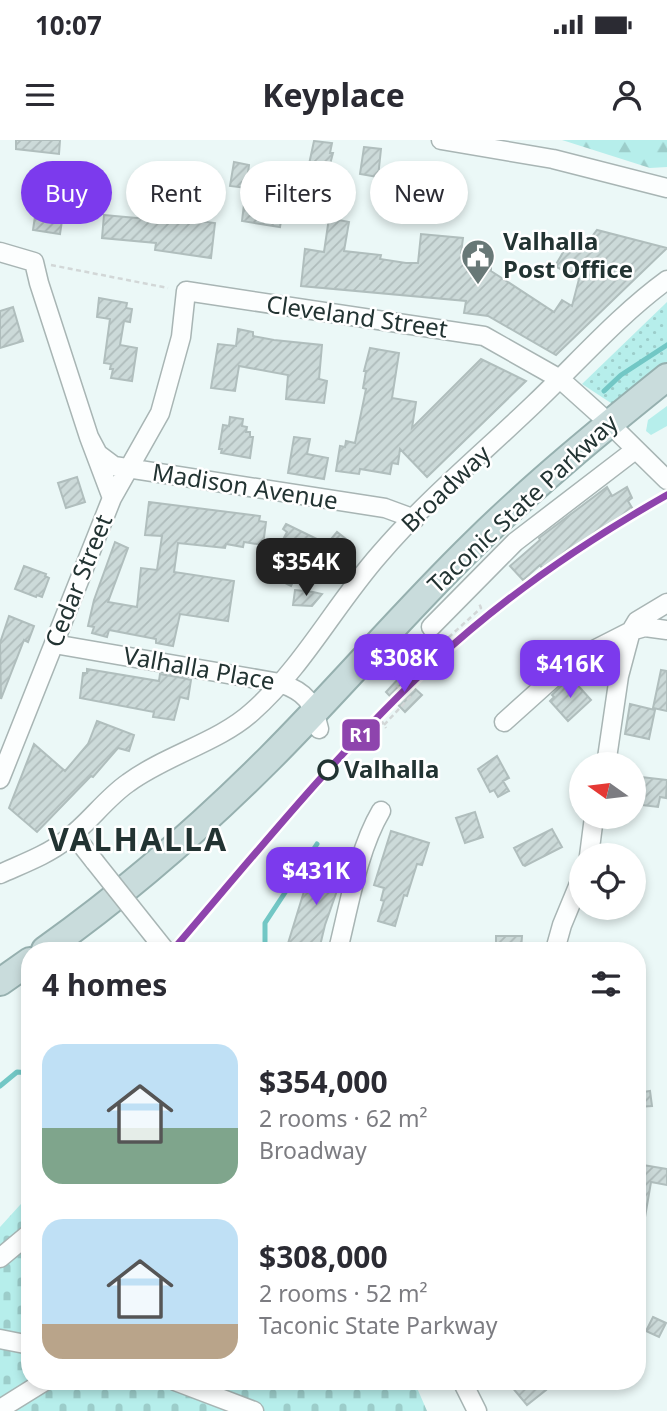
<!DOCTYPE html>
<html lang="en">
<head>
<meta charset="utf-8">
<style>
  :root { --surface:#fff; --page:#f7f7f7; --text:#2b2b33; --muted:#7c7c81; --accent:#7c3aed }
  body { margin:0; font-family:"Noto Sans",sans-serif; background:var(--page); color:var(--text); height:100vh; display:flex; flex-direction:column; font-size:26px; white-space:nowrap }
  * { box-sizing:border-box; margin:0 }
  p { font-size:23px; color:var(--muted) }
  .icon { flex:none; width:38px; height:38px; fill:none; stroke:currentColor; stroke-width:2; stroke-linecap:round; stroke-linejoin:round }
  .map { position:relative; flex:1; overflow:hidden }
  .sheet { position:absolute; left:21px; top:802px; width:625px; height:448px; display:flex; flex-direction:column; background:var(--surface); border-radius:28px; box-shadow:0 4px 10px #0003 }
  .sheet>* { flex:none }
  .banner { position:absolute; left:21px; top:21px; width:626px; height:63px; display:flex; gap:14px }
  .needle { width:46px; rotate:284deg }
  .controls { position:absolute; left:569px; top:612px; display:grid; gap:14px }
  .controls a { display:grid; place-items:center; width:77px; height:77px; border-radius:50%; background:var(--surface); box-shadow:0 4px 10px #0003; font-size:35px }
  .price { position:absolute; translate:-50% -60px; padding:0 16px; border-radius:14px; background:var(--accent); color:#fff; font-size:23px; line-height:46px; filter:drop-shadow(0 2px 4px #0008) }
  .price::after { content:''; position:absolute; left:50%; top:42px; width:21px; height:16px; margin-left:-10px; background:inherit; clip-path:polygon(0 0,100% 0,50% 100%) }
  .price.on { background:#222; color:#fff }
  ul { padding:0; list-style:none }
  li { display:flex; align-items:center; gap:21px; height:175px; padding:0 21px }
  li span { display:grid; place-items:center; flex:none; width:196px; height:140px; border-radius:21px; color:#555 }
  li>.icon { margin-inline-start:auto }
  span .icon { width:84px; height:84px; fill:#fffc; stroke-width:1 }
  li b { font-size:30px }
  h2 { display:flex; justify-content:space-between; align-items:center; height:84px; padding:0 21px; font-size:30px }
  .chip { padding:0 24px; border-radius:32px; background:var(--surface); box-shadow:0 4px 10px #0003; font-size:24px; line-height:63px }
  .chip.on { background:var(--accent); color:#fff }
  .status { display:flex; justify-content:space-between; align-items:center; height:49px; padding:0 35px; background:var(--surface); direction:ltr }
  .status svg { height:19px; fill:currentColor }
  header { display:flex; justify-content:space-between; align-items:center; height:91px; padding:0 21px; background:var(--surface); font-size:32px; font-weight:700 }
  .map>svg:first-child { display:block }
  .grass { fill:#b6eeeb }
  .forest { fill:url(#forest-firs) }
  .cemetery { fill:url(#cemetery-stones) }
  .park { fill:url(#park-dots) }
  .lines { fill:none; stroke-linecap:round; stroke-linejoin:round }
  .stream { stroke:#72c7c5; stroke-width:5 }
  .building { fill:url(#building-hatch); stroke:#b0bebd; stroke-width:2 }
  .minor-casing { stroke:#a8b5b4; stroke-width:21 }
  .highway-casing { stroke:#96b0af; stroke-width:30 }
  .path { stroke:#d2d7d7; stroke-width:2.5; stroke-dasharray:5 3.5; stroke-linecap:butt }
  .minor { stroke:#fcfefe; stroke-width:18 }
  .highway { stroke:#c9dcdc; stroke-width:26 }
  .minor-bridge-casing { stroke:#a8b5b4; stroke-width:21; stroke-linecap:butt }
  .minor-bridge { stroke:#fcfefe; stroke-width:18 }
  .rail-1-casing { stroke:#fff; stroke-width:12 }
  .rail-1 { stroke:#8e44ad; stroke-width:7 }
  .stop-dot { fill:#fff; stroke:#223332; stroke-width:3.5 }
  .labels { text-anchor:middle; stroke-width:5; stroke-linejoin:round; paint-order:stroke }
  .poi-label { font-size:24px; font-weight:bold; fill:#223332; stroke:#fff; text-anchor:start }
  .street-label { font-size:24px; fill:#223332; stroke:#fff }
  .stop-label { font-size:24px; font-weight:bold; fill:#223332; stroke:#fff; text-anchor:start }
  .district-label { font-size:32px; font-weight:bold; letter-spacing:2px; fill:#223332; stroke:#fff }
  .line-badge { stroke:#fff; stroke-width:2.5 }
  .badge-label { font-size:19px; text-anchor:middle; font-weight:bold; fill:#fff }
</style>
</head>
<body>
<div class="status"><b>10:07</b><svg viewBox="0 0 49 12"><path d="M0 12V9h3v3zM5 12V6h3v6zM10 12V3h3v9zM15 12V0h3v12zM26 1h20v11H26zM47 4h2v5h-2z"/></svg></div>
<header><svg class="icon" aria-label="menu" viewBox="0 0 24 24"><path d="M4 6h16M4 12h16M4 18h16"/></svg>Keyplace<svg class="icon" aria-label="person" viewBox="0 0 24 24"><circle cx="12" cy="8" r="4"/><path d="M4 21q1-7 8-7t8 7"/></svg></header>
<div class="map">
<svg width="667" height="1271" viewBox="0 0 667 1271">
  <defs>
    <pattern id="forest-firs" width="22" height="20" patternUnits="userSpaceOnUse" patternTransform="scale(1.75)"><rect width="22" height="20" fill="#b6eeeb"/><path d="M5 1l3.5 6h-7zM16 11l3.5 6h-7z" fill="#9ccdca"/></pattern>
    <pattern id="cemetery-stones" width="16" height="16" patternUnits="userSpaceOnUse" patternTransform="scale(1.75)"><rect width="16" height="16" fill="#b6eeeb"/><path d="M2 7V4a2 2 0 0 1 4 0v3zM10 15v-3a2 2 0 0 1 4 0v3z" fill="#9ccdca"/></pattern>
    <pattern id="park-dots" width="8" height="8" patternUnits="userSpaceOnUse" patternTransform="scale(1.75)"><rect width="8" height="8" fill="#b6eeeb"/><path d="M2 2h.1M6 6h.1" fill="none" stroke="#9ccdca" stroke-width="1.8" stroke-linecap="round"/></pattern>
    <pattern id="building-hatch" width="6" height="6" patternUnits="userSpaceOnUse" patternTransform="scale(1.75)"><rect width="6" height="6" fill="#ccdad9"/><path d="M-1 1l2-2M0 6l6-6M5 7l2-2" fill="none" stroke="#afbcbb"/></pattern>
  </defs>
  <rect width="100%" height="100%" fill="#ebf8f7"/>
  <path class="grass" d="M667,266V286L651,295L646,291L648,280Z"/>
  <path class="forest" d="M562,0H667V27L650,28Z"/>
  <path class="cemetery" d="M30,1054V1241H414L427,1271H0V1087Z"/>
  <path class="park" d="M667,162V225L614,265L582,244Z"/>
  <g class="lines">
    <path class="stream" d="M604,251L621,235L667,205
      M265,810V783L317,704
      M0,946L17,932L30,933"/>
  </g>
  <path class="building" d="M16,0H60L59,14L16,9Z
    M314,1L332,3L330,13H333L328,32L308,29Z
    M364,7L381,9L378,37L360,34Z
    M234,22L249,25L246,48L230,46Z
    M247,39L273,42L272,48L288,51L283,82L281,81L280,87L242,81Z
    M38,56L65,60L60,94L33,90Z
    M104,75L158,80L159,76L215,83L211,118L155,110L156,103L102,98Z
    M329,78L349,82L344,111L381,115L380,119L406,123H418L421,94L463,98L461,113L491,117V131L554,172L562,160L572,166L579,139L555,126L568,104L581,111L597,90L667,108L556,215L488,176L464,173L466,161L301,146L305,109L324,112Z
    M99,158L127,163L126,168L132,169L130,182L124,181L120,205L137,208L132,241L111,238L113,229H110L111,224L104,223L110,179L97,177Z
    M13,167L23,201L0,208V171Z
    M238,189L253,192V196L274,200L322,205L319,239L327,241L324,263L286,259L288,235L239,226L235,251L211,248L218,204L236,206Z
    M370,208L399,213L392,258L416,262L412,288L481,219L526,241L427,337L400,309L398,324L392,323L390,334L360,329L359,334L336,331L340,306L345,307L346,301L355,303L366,249L363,248L366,231H364Z
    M230,277L243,279L242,286L247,287L246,292H250V297H253L250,318L221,313L222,309H219L223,285L229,286Z
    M294,297L310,299L307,314L328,318L324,339L288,333Z
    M77,337L85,362L66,368L58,343Z
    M607,347L612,356L627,347L632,358L628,361L634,371L546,427L542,428L540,425L523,440L510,426L540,400L539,398Z
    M149,362L260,376L259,381L266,382L263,405L244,402L243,407L226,404L225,408L178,403L174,432L234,441L228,481L180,474L173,506L156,503V499L109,490L107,497L92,493L94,487L88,486L94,460L115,402L128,408L108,462L137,467L141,428L157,430L162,396L145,395Z
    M286,384L327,404L337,392L351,403L332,427L309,409L291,446L269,435L282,408L279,407L287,392L283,389Z
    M24,426L46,434L45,436L49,438L42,457L37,455L36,457L15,449Z
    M295,450L313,452L322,454L312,466L293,465Z
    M9,476L34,486L28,502L24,500L1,559L0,503Z
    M87,529L159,541L160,534L183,538L191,540L188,559L180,557L174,580L153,577L154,572L80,558L83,533H87Z
    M661,530L667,531V571L653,568Z
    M401,536L422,555L405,572L386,552Z
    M566,541L569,544L574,541L591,560L568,581L550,561L554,557L552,555Z
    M630,564L655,570L649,599L625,594Z
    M97,581L134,595L129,611L118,608L93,637L91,636L37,692L9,668L34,604L65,631L88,604Z
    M497,616L509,638L503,641L509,651L498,657L494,650L490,652L478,629Z
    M641,637L667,640L666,658L660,657L658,667L634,664L635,649L639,650Z
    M475,672L483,697L465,703L456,678Z
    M552,689L562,707L525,726L523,725L514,708Z
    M391,691L429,703L422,725L417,724L407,756L404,755L395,786L378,781L384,761L381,760L384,748L374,745Z
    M324,718L346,725L325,785L319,810H286L309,735L316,738L320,724H323Z
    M496,796H522L521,810H496Z
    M650,951L652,966L637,967V953Z
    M637,1024L667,1029V1045L651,1042L644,1083L637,1082Z
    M653,1177L666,1183L659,1197L646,1191Z
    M518,1241H539L546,1250L527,1265L511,1246Z"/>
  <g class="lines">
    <g class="minor-casing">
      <path id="minor" d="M441,0L553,19L667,48
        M0,112L34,122L39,143L89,297L112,358
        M89,297L98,314L114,326L385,368L415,379
        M431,487L515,402L635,310
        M54,504L280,543C306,552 313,562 319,589
        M504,582L572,521L631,491L645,487L667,490
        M606,625L619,536L631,491L637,481L667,463
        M0,639L112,358L160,273L181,197L186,151L484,196L560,239L609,283L667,340
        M73,694L95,722
        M589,716L594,677
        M0,734C22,724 47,715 66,700C89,683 105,659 128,643C166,615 219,602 252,572C303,527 335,465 379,415C426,360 483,313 535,263C578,222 619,175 667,140
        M338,810C349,766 358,710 381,671
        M555,810L562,785L581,739
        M0,1118L30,1093
        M0,1199L30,1205
        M175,1241L254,1271
        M462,1241L477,1271
        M0,1269L45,1241"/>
    </g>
    <g class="highway-casing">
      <path id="highway" d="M45,810C125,753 200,688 270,618C340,548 404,472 475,403C535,344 601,290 667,237
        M0,842L30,821"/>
    </g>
    <path class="path" d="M51,125L168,148
      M381,580L386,588
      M384,585L410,557L396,545L481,468L479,463"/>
    <use href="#minor" class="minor"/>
    <use href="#highway" class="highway"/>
    <g class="minor-bridge-casing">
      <path id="minor-bridge" d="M95,722L165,810"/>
    </g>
    <use href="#minor-bridge" class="minor-bridge"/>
    <g class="rail-1-casing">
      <path id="rail-1" d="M173,810C257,712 339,610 434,522C504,457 584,402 667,355"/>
    </g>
    <use href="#rail-1" class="rail-1"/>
  </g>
  <defs>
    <g id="civic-pin" transform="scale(1.75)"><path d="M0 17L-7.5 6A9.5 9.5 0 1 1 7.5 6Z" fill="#687877" stroke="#fff"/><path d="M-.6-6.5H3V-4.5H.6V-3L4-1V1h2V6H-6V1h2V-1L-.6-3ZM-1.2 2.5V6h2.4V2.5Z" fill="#fff"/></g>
  </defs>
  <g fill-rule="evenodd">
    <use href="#civic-pin" x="478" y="116"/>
  </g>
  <circle class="stop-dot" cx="328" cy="630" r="9"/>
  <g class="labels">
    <g class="poi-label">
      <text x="503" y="110">Valhalla<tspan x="503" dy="28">Post Office</tspan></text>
    </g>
    <g class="street-label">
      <text transform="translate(357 177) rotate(8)" y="8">Cleveland Street</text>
      <text transform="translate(245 347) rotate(9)" y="8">Madison Avenue</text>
      <text transform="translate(446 349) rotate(-44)" y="8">Broadway</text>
      <text transform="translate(523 364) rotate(-43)" y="8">Taconic State Parkway</text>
      <text transform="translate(79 441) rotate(-68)" y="8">Cedar Street</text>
      <text transform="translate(199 529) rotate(10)" y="8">Valhalla Place</text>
    </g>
    <g class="stop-label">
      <text x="344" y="638">Valhalla</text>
    </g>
    <g class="district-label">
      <text x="138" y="711">VALHALLA</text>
    </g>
  </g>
  <rect class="line-badge" x="341" y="578" width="40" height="34" rx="7" fill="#8e44ad"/>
  <g class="badge-label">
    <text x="361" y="602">R1</text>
  </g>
</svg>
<div class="controls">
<a><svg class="needle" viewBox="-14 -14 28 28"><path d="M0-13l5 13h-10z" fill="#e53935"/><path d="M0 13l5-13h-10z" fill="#7c7c81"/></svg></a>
<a><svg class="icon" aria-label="locate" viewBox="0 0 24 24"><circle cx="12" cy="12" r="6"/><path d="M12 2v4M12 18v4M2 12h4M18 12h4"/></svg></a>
</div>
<b class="price on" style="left:306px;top:458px">$354K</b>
<b class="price" style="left:404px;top:554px">$308K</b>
<b class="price" style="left:570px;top:560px">$416K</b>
<b class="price" style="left:316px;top:767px">$431K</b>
<div class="banner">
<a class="chip on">Buy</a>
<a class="chip">Rent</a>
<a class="chip">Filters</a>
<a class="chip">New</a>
</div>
<section class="sheet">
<h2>4 homes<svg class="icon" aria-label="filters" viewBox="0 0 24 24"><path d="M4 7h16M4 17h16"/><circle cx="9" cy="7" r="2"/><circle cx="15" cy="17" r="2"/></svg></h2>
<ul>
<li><span style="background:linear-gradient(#bfe0f5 60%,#7fa58c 0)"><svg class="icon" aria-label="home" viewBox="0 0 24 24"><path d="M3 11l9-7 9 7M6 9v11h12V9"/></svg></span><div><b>$354,000</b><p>2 rooms · 62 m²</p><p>Broadway</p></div></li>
<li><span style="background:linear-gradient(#bfe0f5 75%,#b9a48a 0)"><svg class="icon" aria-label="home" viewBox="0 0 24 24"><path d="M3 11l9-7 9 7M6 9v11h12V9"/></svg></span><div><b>$308,000</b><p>2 rooms · 52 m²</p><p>Taconic State Parkway</p></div></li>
</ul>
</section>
</div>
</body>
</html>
